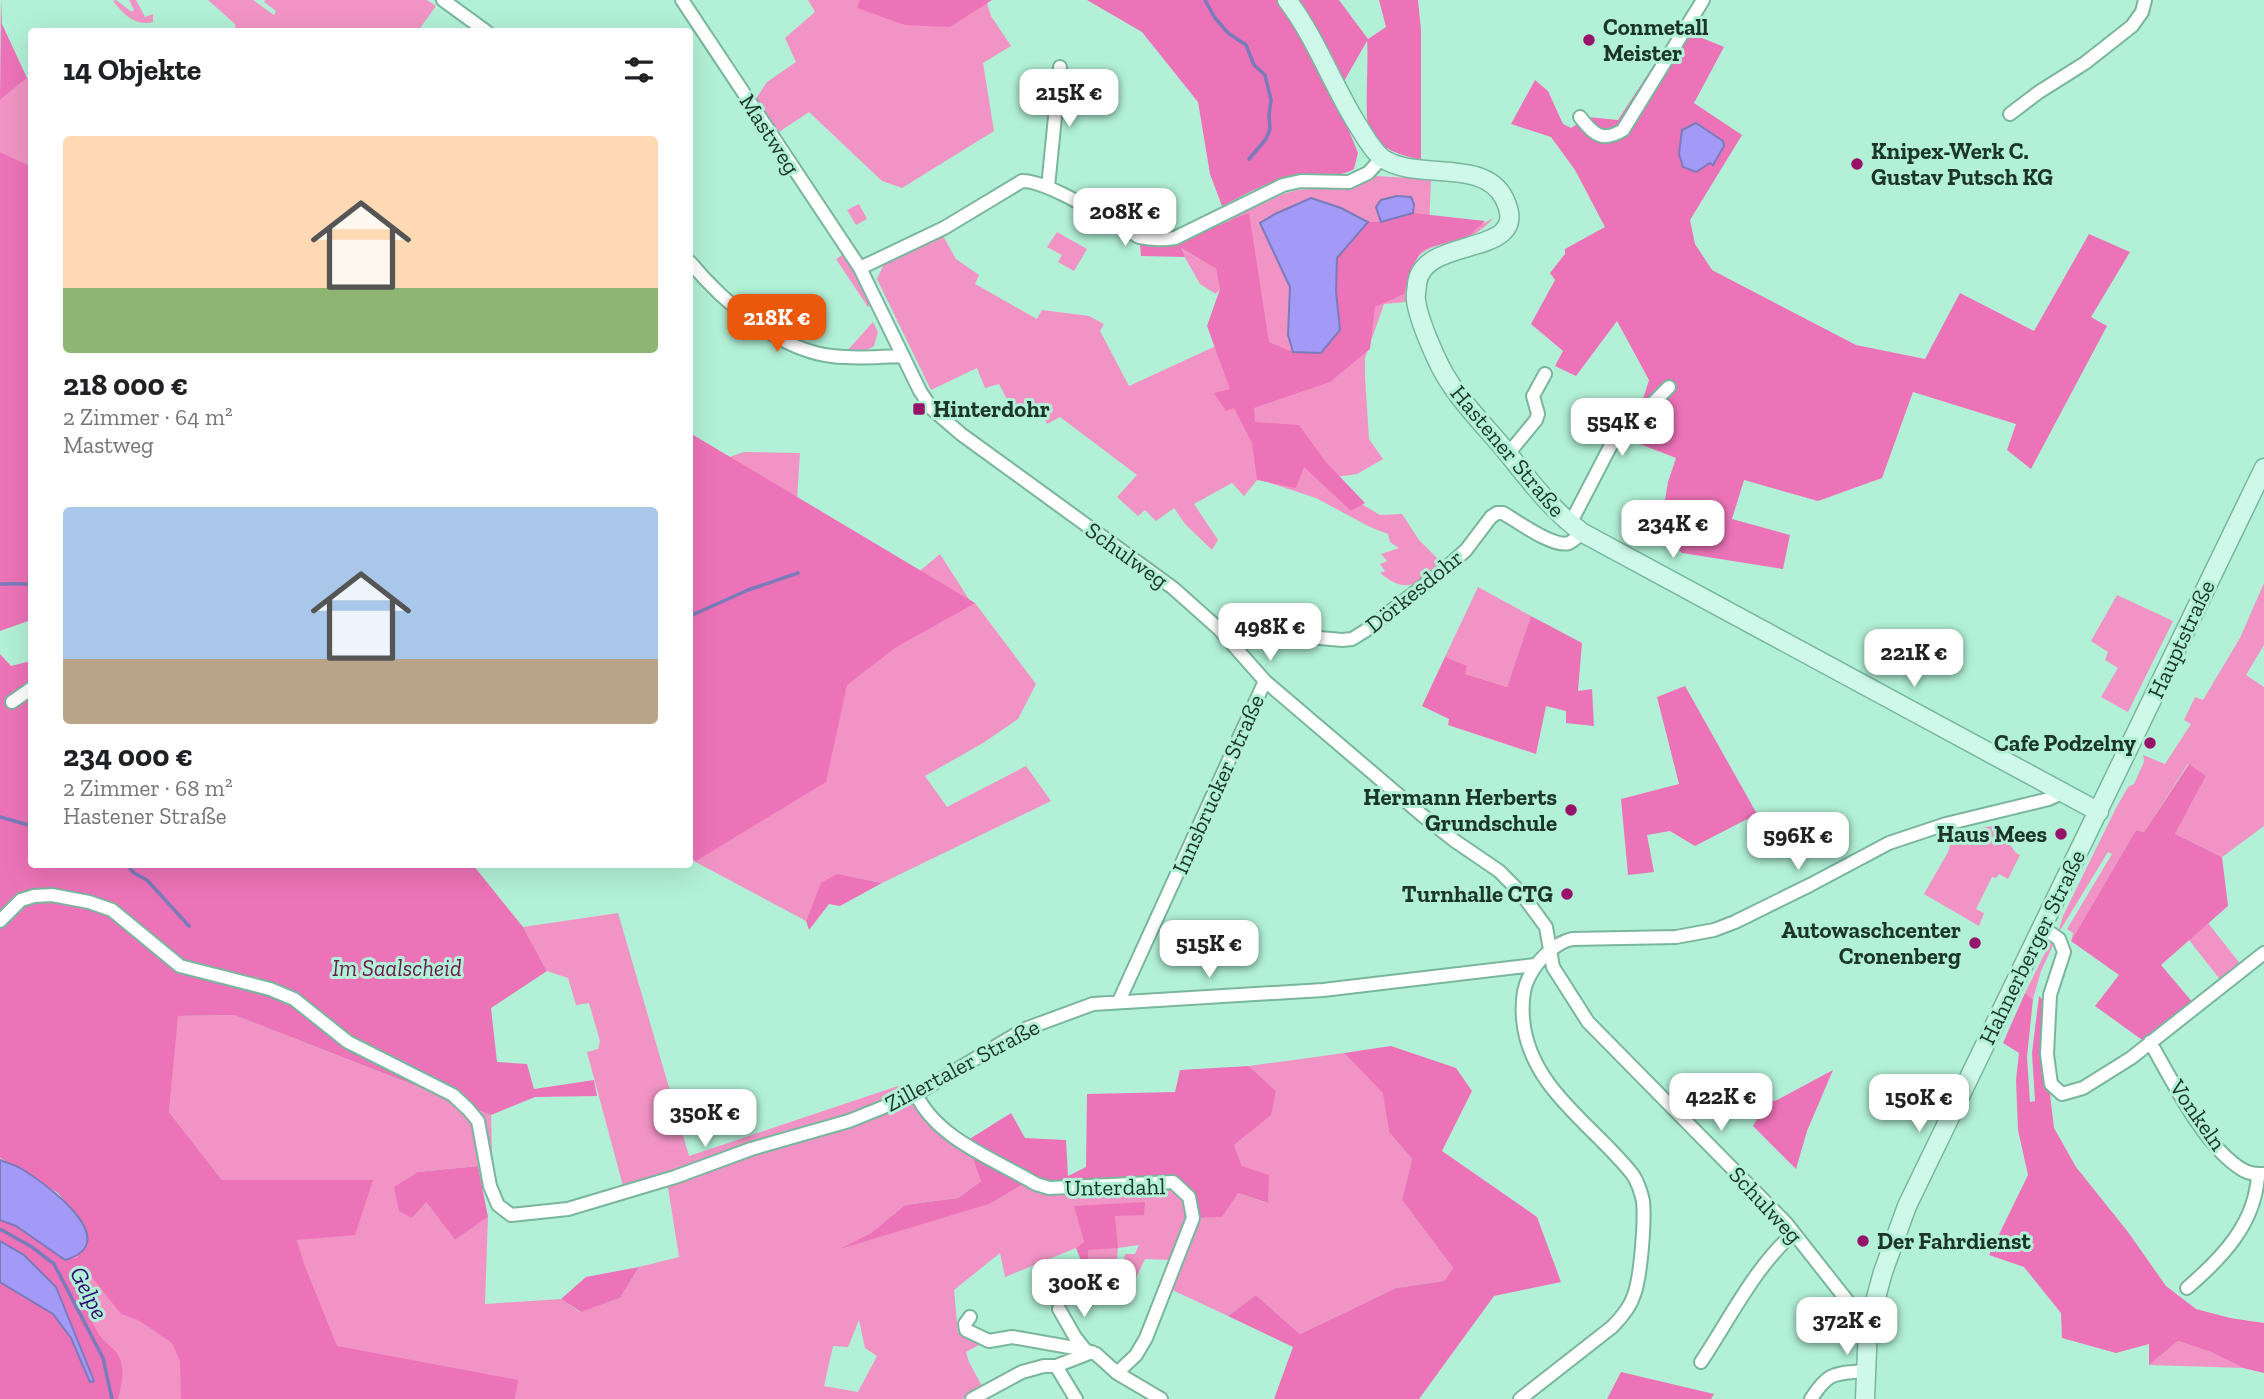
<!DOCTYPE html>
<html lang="de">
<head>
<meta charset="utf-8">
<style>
  :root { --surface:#fff; --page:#f6f6f6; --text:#202124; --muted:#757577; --accent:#ea580c }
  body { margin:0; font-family:"Zilla Slab",serif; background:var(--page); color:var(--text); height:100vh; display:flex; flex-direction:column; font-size:26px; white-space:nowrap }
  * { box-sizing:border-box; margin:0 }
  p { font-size:23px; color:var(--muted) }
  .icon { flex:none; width:38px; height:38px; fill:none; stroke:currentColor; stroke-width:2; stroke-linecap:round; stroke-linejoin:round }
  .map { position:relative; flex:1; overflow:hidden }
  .side { position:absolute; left:28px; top:28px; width:665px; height:840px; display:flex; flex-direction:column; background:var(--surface); border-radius:7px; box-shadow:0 7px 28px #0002 }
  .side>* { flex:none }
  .price { position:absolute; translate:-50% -60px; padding:0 16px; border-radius:14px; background:#fff; color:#222; font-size:23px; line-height:46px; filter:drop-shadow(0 2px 4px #0008) }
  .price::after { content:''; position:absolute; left:50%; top:42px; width:21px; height:16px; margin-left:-10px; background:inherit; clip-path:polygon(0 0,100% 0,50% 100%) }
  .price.selected { background:var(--accent); color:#fff }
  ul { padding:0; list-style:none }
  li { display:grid; align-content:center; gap:14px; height:371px; padding:0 35px }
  li span { display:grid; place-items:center; height:217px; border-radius:7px; color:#555 }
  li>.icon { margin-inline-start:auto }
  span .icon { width:126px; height:126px; fill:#fffc; stroke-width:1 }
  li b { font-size:30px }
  h2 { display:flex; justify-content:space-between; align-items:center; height:84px; padding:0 35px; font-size:30px }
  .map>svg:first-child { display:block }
  .green { fill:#f194c5; fill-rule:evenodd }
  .forest { fill:#ed73b8 }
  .water { fill:#a399f7; stroke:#7a7bba; stroke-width:2 }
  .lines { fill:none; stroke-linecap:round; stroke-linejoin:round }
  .stream { stroke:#7a7bba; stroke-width:3.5 }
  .street-casing { stroke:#79b69d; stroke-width:16 }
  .secondary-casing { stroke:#79b69d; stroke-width:21 }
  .street { stroke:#fff; stroke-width:12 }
  .secondary { stroke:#cef9ea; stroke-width:18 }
  .poi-dot { fill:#97136a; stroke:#b2f1d7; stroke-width:2.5 }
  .labels { text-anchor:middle; stroke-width:6; stroke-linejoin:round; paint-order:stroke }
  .poi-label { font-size:23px; font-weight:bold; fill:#1c352b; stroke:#b2f1d7; text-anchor:end }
  .street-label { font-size:23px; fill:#1c352b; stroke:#b2f1d7 }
  .park-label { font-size:23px; font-style:italic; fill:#681c4a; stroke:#b2f1d7 }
  .water-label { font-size:24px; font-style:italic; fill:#2e0975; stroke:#b2f1d7 }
</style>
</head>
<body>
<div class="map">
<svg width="2264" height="1399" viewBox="0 0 2264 1399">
  <rect width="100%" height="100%" fill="#b2f1d7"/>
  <path class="green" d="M116,0L132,12L134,10L129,0H136L145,17L153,14V22C136,27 123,14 113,1Z
    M208,0H253L274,15L276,11L264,2L265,0H427L436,6L418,31L236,32L235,24Z
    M808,0H986L991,16L1011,46L983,63L994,131L902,188L882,181L809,112L779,132L755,100L767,82L796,62L785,38L815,12Z
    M27,78L31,80V167L0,152V100Z
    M1376,176L1431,179L1429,231C1449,229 1476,230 1493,218C1461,260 1405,222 1406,302L1384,304L1365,358V377L1369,439L1383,459L1357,474L1336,477L1353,499L1380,515L1402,514L1419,540L1442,563C1419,583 1408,596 1380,573L1385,571L1380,564L1387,561L1381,554L1399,548L1390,542L1388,534L1370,527L1316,498L1258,479L1244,496L1232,483L1194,504L1218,540L1212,550L1185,524L1174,508L1156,521L1145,510L1138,516L1117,497L1137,475L1060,417L1047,424L1040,409L1023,417L1015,404L1010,405L999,384L985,388L977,368L931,390L877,279L883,266L889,261L943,236L956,259L979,275L975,284L1037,319L1042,310L1089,316L1104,324L1100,331L1129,386L1229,340L1243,243L1230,219L1283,194L1297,190L1322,188L1350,189Z
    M859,204L867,219L856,225L847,210Z
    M1057,232L1087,249L1074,271L1058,262L1062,255L1047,247Z
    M1179,247L1216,269L1220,289L1216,294L1200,284Z
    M844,254L873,304L868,307L836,259Z
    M873,322L878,332L874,346L867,350L847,351Z
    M744,452L800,453L796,516L876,608L940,554L972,604L975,603L1036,684L1018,719L983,743L925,776L947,807L1026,766L1051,801L882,883L857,878L817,895L806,921L690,859V465L709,464Z
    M2264,583V645L2246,675L2264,687V826L2222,857L2175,834L2206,776L2188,764L2144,832L2136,830L2071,941L2073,933L2067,929L2112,854L2108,852L2061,929H2059L2063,916L2116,808L2128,787L2134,784L2144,762L2143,755L2165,764L2191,724L2184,720L2195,697L2203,700L2240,638Z
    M1478,587L1531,616L1507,687L1465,674L1445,657Z
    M2117,595L2173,621L2128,712L2101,697L2118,668L2105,660L2108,652L2091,641Z
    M1996,825L2016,853L2020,855L2008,879L1999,874L1996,878L1992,877L1976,909L1984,913L1979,926L1924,894L1948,852L1953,835Z
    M618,913L689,1156L898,1086L952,1144L966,1142L982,1180L958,1198L905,1205L871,1233L845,1247L925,1223L1030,1180L1173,1182L1192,1207L1171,1260L1145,1259L1129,1292L1117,1288L1125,1254H1135L1139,1245L1118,1248L1115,1279L1093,1283L1088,1278V1250L1075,1206L1084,1243L1076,1248L1005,1277L1000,1253L954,1290L958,1333L977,1339L979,1345L966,1352L969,1362L983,1388L962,1399H515L517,1380L333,1399L297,1239L373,1180H222L169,1112L177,1016L234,1015L491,1115L492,1155L478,1166L418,1172L426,1202L455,1240L488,1217L485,1304L561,1299L580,1312L620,1298L639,1267L679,1257L666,1175L623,1186L587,1052L598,1049L600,1041L589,1003L576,1005L568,978L547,971L523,927ZM859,1320L865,1348L877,1356L858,1392L824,1386L833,1346L848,1347Z
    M2208,923L2242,966L2222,982L2189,940Z
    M2052,939L2055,941L2041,971L2033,999L2025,993Z
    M1344,1053L1384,1093L1389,1132L1412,1159L1402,1200L1453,1268L1444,1281L1396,1288L1300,1334L1256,1295L1228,1316L1168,1288L1199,1215L1238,1193L1267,1203L1242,1166L1234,1145L1270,1115L1276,1091L1249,1066Z
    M0,1160L6,1163L184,1346L186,1399H83Z
    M2178,1341L2211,1352L2243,1368L2149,1365Z"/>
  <path class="forest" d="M1,0L2,24L27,78L0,100Z
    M860,0H992L950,27L905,25L857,8Z
    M1087,0H1339L1368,39L1386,27L1379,0H1418L1421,30V160C1403,156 1378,149 1369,130C1364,119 1369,58 1367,41L1335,97L1358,153L1354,169C1337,180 1314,171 1294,175C1268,181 1246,194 1222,206L1210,174L1198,102L1142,32Z
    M1678,28L1724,47L1694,103L1742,135L1690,220L1695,244L1712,270L1856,345L1925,359L1960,293L2034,331L2089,234L2130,252L2091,317L2107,326L2031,469L2007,450L2016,424L1913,392L1882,478L1818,501L1744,480L1732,519L1790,535L1783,569L1682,553L1660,530L1668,482L1676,458L1640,444L1638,415L1649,380L1617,321L1576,376L1555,366L1563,351L1531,324L1555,280L1550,273L1565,254V249L1605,227L1575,170L1551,137L1511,124L1535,80L1548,91L1563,124L1571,128L1588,117L1618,120Z
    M0,152L32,167L31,620L0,631Z
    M1249,213L1269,342L1293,352L1336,291L1337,258L1368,222H1381L1413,213L1485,221L1469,236L1430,247L1421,252L1412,267L1404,294L1375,307L1370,349L1330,382L1254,408L1255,422L1299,425L1325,461L1365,503L1351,511L1304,467L1296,488L1257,480L1252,443L1234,408L1226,411L1214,393L1230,389L1207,326L1220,289L1216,269L1181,248L1185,257L1141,256L1140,244L1178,241Z
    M690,433L975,603L895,648L847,685L826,782L696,861L690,857Z
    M1531,616L1582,643L1578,691L1592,689L1594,726L1566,723V711L1546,706L1536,754L1448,725L1449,719L1422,706L1445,657L1467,666L1465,674L1507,687Z
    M0,654L11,666L31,661L32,737L29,742L32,745V864L473,865L523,927L547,971L491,1008L497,1062L527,1064L534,1089L594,1080L597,1096L535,1097L491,1115L234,1015L178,1016L169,1112L222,1180H373L355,1235L297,1240L304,1264L337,1346L518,1380L515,1399H181L180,1361L172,1343L138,1320L121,1314L83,1266L74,1269C80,1290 86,1312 97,1331C102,1340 109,1344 115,1351C127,1365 122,1384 118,1399H0V1282L53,1314L71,1338L90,1381H94L56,1287L24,1255L0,1241V1220L16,1226L65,1260L77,1258L86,1241L87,1232L83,1223L58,1193L0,1158Z
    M1685,686L1757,814L1695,846L1670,831L1647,835L1654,872L1628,875L1621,799L1679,784L1657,697Z
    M2189,764L2206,776L2175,834L2222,857L2228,906L2161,965L2194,1004L2145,1042L2095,1006L2119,975L2071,941L2136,830L2144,832Z
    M837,874L882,883L840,906L829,904L809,930L806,921L821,883Z
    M2025,993L2033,999L2027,1057L2030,1102L2035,1101L2032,1053L2039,996L2046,1003L2049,1086L2054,1128L2076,1167L2128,1232L2166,1286L2196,1309L2230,1318L2264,1323V1373L2243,1368L2211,1352L2178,1341L2149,1365V1344L2116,1353L2062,1338L2061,1313L2024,1267L1989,1255L2028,1175L2018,1130L2016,1080L2019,1053L2003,1043Z
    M1391,1046L1456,1068L1472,1091L1442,1151L1537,1217L1561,1282L1494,1296L1419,1399H1274L1293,1347L1228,1316L1256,1295L1300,1334L1396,1288L1444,1281L1453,1268L1402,1200L1412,1159L1389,1132L1383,1093L1344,1053Z
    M1249,1066L1276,1091L1271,1115L1234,1145L1242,1166L1269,1175L1268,1203L1238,1193L1222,1217L1193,1218L1192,1207L1173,1182L1049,1188L1030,1180L989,1204L840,1249L871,1233L905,1205L958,1198L981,1181L968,1145V1140L1011,1113L1025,1138L1066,1140L1068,1176L1086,1167L1087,1094L1175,1092L1180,1070Z
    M1833,1070L1807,1131L1796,1169L1753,1126L1766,1103L1777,1100Z
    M478,1166L488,1217L455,1240L426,1202L412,1218L399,1211L394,1187L418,1172Z
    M1145,1202L1144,1215L1115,1216L1118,1248L1088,1250V1278L1076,1248L1084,1242L1074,1206Z
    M639,1267L620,1298L581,1312L561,1299L586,1277Z
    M1621,1372L1714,1394L1711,1399H1607Z"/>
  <path class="water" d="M1696,123L1723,141L1724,146L1713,165L1710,163L1696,172L1683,167L1679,154L1682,130Z
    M1397,196L1411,197L1414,204L1413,213L1381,222L1376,207L1381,200Z
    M1311,198L1341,208L1368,222L1337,258L1336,291L1340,330L1321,353L1293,352L1288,335L1290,287L1260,223L1275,214Z
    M0,1160C7,1163 13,1164 20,1168C44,1182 127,1242 65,1260L16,1226L0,1220Z
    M0,1241L24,1255L56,1287L94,1381L90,1382L71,1338L53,1314L0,1282Z"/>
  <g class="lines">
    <path class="stream" d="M1205,0L1215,18L1228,33L1246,45L1254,65L1265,75L1271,100L1269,115L1270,129L1266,139L1249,159
      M0,584C7,584 25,583 32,585
      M690,616L748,590L798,573
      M0,817L32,826
      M126,864L134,873L147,880L189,926
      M0,1229L32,1247L54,1264L103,1358L112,1399"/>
    <g class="street-casing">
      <path id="street" d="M443,0L487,32
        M682,0L860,268L920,391L932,409L961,434L1173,588L1219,629L1265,681L1422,815L1455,841L1499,871L1521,893L1546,927L1553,967L1588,1022L1786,1223L1868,1327
        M2010,114L2039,92L2085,63L2132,26L2142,12L2145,0
        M1580,117C1593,134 1602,143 1623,130L1703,0
        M1048,187L1060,67
        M690,262C723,302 779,350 832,356C855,359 879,357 903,356
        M860,268L944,228L1022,181C1048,180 1113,223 1139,237C1152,240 1162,240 1175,238L1283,185L1301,181L1349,182L1368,173L1382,158
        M1508,454L1536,420L1538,414L1533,396L1545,374
        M1570,524L1611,445L1669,387
        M1219,629L1342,640L1352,639L1365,631L1444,570L1466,550L1491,517L1497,513H1503C1517,521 1553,548 1569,543C1573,541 1578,536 1583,533
        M12,702L32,688
        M0,921L21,900L34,896L52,895L89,902L112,910L180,966L270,989L294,999L348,1042L453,1095L468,1109L478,1121L490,1186L498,1205L511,1215L568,1209L675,1177L751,1149L849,1121L916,1094L1025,1029L1093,1004L1323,990L1535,965
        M2042,927L2059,939L2064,952L2050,995L2047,1054L2051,1084L2062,1094L2083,1088L2131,1058L2264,953
        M1119,1001L1265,681
        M2150,1042C2172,1080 2205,1148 2243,1170C2250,1174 2256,1174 2264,1174
        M916,1094C937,1139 994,1159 1036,1184L1049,1188L1173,1182L1189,1197L1193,1218L1146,1338L1136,1355L1117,1373
        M2187,1288C2222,1258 2256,1223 2258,1174
        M1059,1309L1075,1337L1086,1351L1096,1354L1117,1373L1161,1399
        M970,1317L965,1324L966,1330L989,1341L1012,1337L1086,1350
        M1701,1362C1729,1320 1756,1265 1794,1233
        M1056,1366L1076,1399
        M972,1399L1022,1372L1044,1366H1056L1092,1352
        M1520,1399L1612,1327C1621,1318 1630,1308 1634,1295C1641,1276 1645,1221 1643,1201C1641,1192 1638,1183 1633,1175C1594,1125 1529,1088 1523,1019C1522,1005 1522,990 1529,977C1537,961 1554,943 1572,939L1676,937L1714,930L1735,922L1810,885L1889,843L1946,824L2049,799L2063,792
        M1811,1399C1829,1371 1834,1374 1866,1371"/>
    </g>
    <g class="secondary-casing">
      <path id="secondary" d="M1287,0C1316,38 1332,84 1357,124C1364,135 1372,150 1382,158C1416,182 1483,157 1504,198C1535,260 1423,233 1417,284C1417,289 1415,295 1416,300C1418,319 1438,366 1450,383C1464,405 1483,424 1500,444C1526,475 1550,510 1583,533L2099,812
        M1865,1399L1868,1327L1883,1272L1907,1206L2264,468"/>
    </g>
    <use href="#street" class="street"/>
    <use href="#secondary" class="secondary"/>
  </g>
  <g class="poi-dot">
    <circle cx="1589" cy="40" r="7"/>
    <circle cx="1857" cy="164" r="7"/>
    <rect x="912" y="402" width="14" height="14" rx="3.5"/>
    <circle cx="2150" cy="743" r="7"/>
    <circle cx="1571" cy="810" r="7"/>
    <circle cx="2061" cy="834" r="7"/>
    <circle cx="1567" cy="894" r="7"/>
    <circle cx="1975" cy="943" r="7"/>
    <circle cx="1863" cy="1241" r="7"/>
  </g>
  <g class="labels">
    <g class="poi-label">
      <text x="1603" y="35" text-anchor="start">Conmetall<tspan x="1603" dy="26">Meister</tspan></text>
      <text x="1871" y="159" text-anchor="start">Knipex-Werk C.<tspan x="1871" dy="26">Gustav Putsch KG</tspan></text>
      <text x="933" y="417" text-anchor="start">Hinterdohr</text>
      <text x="2136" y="751">Cafe Podzelny</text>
      <text x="1557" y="805">Hermann Herberts<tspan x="1557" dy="26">Grundschule</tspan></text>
      <text x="2047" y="842">Haus Mees</text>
      <text x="1553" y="902">Turnhalle CTG</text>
      <text x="1961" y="938">Autowaschcenter<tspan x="1961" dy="26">Cronenberg</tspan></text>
      <text x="1877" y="1249" text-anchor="start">Der Fahrdienst</text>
    </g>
    <g class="street-label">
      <text transform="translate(770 134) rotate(57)" y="8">Mastweg</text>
      <text transform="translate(1508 451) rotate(50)" y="8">Hastener Straße</text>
      <text transform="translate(1127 555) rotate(36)" y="8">Schulweg</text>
      <text transform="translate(1414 591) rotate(-39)" y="8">Dörkesdohr</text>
      <text transform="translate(2181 639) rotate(-65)" y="8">Hauptstraße</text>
      <text transform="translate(1218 784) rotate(-66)" y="8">Innsbrucker Straße</text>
      <text transform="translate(2032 947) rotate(-64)" y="8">Hahnerberger Straße</text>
      <text transform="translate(962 1065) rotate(-28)" y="8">Zillertaler Straße</text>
      <text transform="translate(2198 1115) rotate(55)" y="8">Vonkeln</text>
      <text transform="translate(1115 1187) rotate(-1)" y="8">Unterdahl</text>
      <text transform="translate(1766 1205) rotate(47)" y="8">Schulweg</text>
    </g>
    <g class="park-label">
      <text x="397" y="976">Im Saalscheid</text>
    </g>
    <g class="water-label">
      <text transform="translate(89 1293) rotate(63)" y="8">Gelpe</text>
    </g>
  </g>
</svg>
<b class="price" style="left:1069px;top:129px">215K €</b>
<b class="price" style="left:1125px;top:248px">208K €</b>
<b class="price selected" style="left:777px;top:354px">218K €</b>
<b class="price" style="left:1622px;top:458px">554K €</b>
<b class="price" style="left:1673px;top:560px">234K €</b>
<b class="price" style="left:1270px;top:663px">498K €</b>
<b class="price" style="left:1914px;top:689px">221K €</b>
<b class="price" style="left:1798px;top:872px">596K €</b>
<b class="price" style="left:1209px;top:980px">515K €</b>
<b class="price" style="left:1721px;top:1133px">422K €</b>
<b class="price" style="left:1919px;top:1134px">150K €</b>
<b class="price" style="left:705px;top:1149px">350K €</b>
<b class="price" style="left:1084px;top:1319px">300K €</b>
<b class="price" style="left:1847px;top:1357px">372K €</b>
<section class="side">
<h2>14 Objekte<svg class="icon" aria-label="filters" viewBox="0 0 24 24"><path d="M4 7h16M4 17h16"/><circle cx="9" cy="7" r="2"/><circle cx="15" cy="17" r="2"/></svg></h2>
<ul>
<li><span style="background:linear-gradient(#ffd9b3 70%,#8fb573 0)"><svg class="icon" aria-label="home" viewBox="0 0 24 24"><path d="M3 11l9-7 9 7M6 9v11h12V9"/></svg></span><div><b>218 000 €</b><p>2 Zimmer · 64 m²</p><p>Mastweg</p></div></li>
<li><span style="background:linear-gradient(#a9c7e8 70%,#b9a48a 0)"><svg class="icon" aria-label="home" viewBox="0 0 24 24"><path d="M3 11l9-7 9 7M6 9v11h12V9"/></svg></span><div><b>234 000 €</b><p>2 Zimmer · 68 m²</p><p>Hastener Straße</p></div></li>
</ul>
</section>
</div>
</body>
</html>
